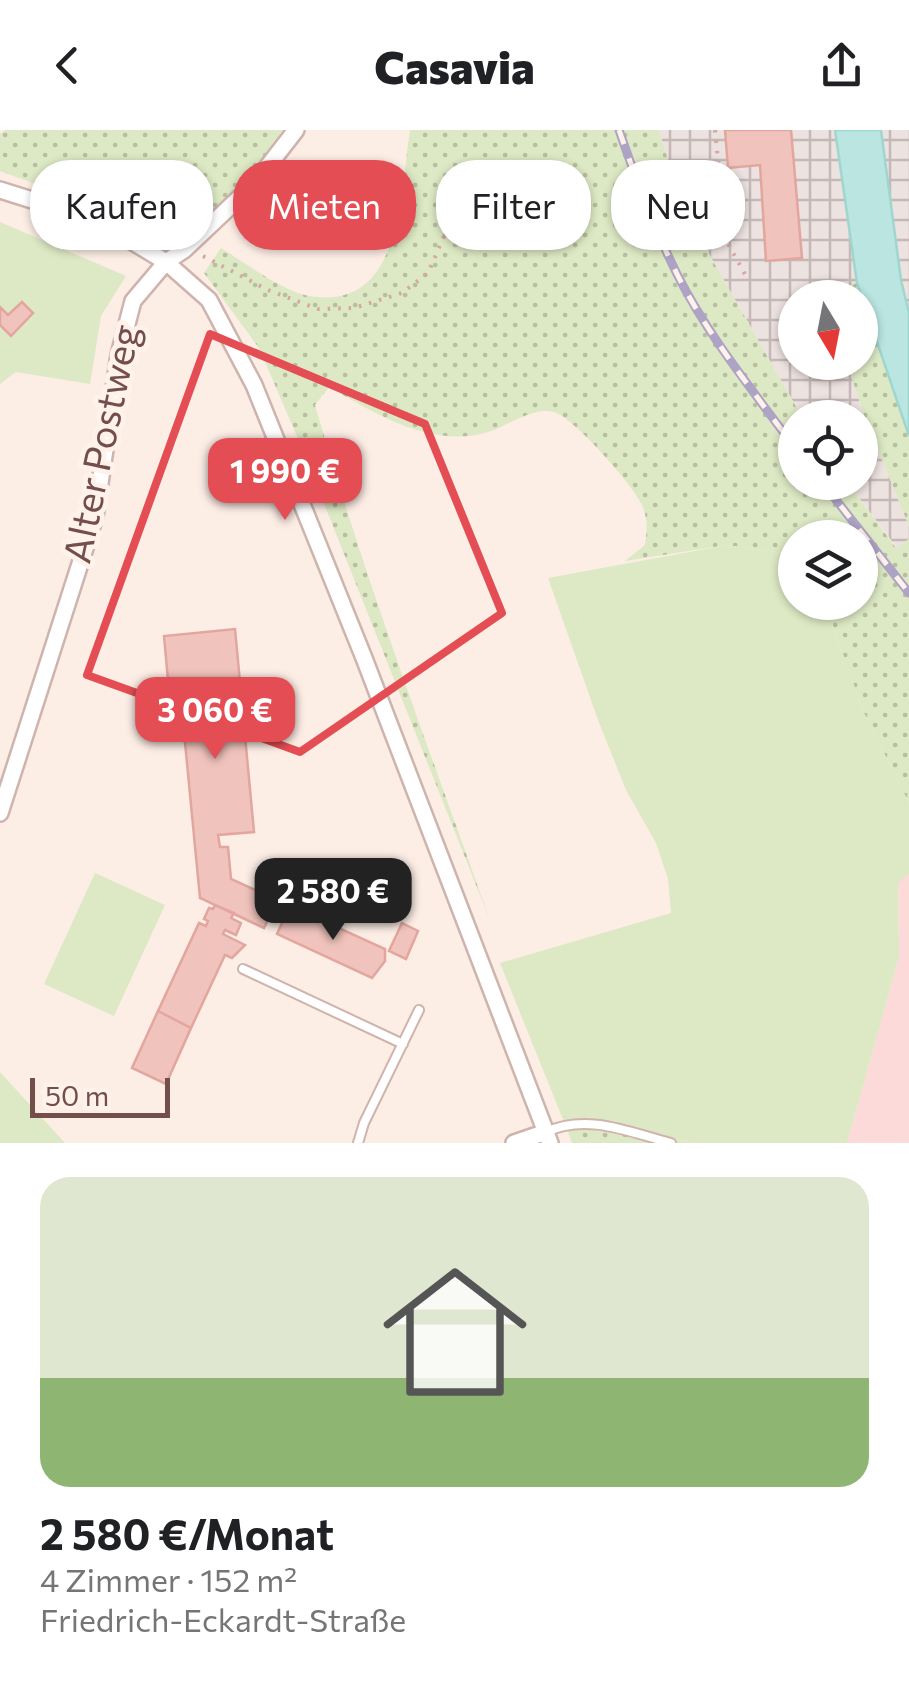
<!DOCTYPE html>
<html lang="de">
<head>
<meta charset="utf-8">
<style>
  :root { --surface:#fff; --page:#f2f2f2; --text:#202124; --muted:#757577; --line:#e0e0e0; --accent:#e34d53 }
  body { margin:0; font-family:Commissioner,sans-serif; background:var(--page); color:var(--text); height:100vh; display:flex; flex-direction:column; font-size:38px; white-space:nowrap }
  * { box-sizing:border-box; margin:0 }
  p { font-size:32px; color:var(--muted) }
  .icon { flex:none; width:55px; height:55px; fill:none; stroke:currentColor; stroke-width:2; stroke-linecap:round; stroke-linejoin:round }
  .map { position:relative; height:1013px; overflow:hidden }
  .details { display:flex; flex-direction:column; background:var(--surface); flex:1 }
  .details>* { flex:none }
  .banner { position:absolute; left:30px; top:30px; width:850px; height:90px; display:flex; gap:20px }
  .needle { width:65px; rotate:170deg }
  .buttons { position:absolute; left:778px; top:150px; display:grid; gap:20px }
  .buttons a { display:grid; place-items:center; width:100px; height:100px; border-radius:50%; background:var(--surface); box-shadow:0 2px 8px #0004; font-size:50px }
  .scale { position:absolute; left:30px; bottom:25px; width:140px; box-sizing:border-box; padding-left:10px; border:5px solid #744e4b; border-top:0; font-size:28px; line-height:35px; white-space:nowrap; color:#744e4b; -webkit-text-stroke:8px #fff2eb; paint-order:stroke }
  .price { position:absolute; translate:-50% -85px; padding:0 22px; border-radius:20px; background:var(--accent); color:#fff; font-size:32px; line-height:65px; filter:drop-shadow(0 2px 5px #0008) }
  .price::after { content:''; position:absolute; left:50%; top:60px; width:30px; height:22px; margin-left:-15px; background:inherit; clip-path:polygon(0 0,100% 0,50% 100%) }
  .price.on { background:#222; color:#fff }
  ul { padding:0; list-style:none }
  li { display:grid; align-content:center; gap:20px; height:530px; padding:0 40px }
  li+li { border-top:2px solid var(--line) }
  li span { display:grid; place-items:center; height:310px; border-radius:30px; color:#555 }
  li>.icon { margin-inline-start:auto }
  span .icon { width:180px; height:180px; fill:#fffc; stroke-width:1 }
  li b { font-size:42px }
  .chip { padding:0 35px; border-radius:40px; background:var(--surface); box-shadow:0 2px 8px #0004; font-size:35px; line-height:90px }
  .chip.on { background:var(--accent); color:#fff }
  header { display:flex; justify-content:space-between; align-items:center; height:130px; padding:0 40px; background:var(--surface); font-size:45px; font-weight:800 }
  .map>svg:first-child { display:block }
  .commercial { fill:#fcdad9 }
  .industrial { fill:url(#industrial-grid) }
  .grass { fill:url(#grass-dots) }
  .garden { fill:#dde9c4 }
  .water { fill:#bae5e0; stroke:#a0d6d0; stroke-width:2.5 }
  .building { fill:#f0c4bd; stroke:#e3a69e; stroke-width:2.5 }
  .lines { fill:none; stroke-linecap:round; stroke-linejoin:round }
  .lane-casing { stroke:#cfb4ae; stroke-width:12 }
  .street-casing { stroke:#cfb4ae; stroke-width:20 }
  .path { stroke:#d5a7a0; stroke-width:4; stroke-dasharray:2.5 8; stroke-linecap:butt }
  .lane { stroke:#fff; stroke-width:8 }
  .street { stroke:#fff; stroke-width:15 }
  .rail-casing { stroke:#ada3c5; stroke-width:9 }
  .rail { stroke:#fff2eb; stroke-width:5; stroke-dasharray:15; stroke-linecap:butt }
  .marked { fill:none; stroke:#e34d53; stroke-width:8; stroke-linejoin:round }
  .labels { text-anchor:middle; stroke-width:10; stroke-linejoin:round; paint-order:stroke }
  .street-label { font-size:38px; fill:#744e4b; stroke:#fff2eb }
</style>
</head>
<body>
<header><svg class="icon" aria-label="back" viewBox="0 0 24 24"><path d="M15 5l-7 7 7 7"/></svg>Casavia<svg class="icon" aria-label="share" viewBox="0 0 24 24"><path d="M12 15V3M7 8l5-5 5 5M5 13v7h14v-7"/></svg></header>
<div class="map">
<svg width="909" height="1013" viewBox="0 0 909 1013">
  <defs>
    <pattern id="industrial-grid" width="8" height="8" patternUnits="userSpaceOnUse" patternTransform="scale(2.5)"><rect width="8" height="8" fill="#ece2df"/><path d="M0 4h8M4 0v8" fill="none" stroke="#c4b9b7"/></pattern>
    <pattern id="grass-dots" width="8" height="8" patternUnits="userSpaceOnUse" patternTransform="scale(2.5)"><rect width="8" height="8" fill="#dde9c4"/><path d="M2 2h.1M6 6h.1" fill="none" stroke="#b8bfa1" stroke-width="1.8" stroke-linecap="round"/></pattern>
  </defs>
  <rect width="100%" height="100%" fill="#fcede5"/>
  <path class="commercial" d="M909,744V1013H847L899,827L898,752Z"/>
  <path class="industrial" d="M659,0H835L857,153L827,167L795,168V232L847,233L864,285L909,396V409L897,418L848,353L860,352V288L802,287L681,75Z
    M881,0H909V183L901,150Z"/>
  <path class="grass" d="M5,0H285L261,39L177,117C162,117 148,103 134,97C90,76 46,57 0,41V4Z
    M410,0H659L681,75L802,287L795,288V352L848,353L896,418L909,409V673L863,581L825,473L860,472V408H795V436L784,423L727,415L625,431L645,415C647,401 648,391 643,377C636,358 573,287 554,282C533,276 508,296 488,302C432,319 376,284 329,257L315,275C365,450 429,619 490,790L299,311L259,218L204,143L221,118C244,132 282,161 309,166C403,182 400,63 410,0Z
    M857,153L909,306V396L864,285L847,233L860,232V168L827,167Z
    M577,985L694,1013H572L562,987Z"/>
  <path class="garden" d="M0,92L126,146L101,186L90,254L16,242L0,254Z
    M727,415L784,423L795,436V472L825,473L863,581L909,673V744L898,753L899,827L847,1013H694L577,985L562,987L500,833L671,783L668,749L656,713L626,660L598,590L548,448Z
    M95,743L165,775L114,886L44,854Z
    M0,942L65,1013H0Z"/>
  <path class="water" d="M835,0H881L901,150L909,183V306L857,153Z"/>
  <path class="building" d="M725,0H791L802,128L766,131L760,35L728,38Z
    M22,172L33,183L11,206L0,195V177L8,185Z
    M235,499L254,702L218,705L220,717H228L231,749L277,770L264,798L200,768L181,571L170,572L164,506Z
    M215,775L234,783L231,788L241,793L236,805L225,800L223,804L245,815L232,828L225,825L191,898L158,881L199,793L206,796L208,791L204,789L209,778L213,779Z
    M290,776L318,792L319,789L385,819V831L372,848L277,804Z
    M402,793L418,801L406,829L389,821Z
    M158,881L191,898L166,954L132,938Z"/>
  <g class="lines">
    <g class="lane-casing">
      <path id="lane" d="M243,839L403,914
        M546,1002C587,983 629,1002 671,1013
        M358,1013L364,993L419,880"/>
    </g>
    <g class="street-casing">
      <path id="street" d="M0,60L70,82L118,103L166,132L209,170L254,255L364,528L550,1013
        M0,683L95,387L119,225L133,171L166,132L184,120L254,54L296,0
        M514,1013L546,1002"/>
    </g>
    <path class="path" d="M715,0L726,110L746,146
      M203,126L268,160L318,179L354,178L402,163L428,143L452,88L462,50L484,37"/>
    <use href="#lane" class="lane"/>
    <use href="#street" class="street"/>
    <g class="rail-casing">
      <path id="rail" d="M619,0C636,49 654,98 677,144C708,206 754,262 795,318
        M822,352L909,463"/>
    </g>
    <use href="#rail" class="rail"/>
  </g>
  <path class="marked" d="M210,204L425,294L502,483L300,622L87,545Z"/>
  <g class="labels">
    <g class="street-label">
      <text transform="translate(102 314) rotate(-78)" y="13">Alter Postweg</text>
    </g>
  </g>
</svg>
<div class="buttons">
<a><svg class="needle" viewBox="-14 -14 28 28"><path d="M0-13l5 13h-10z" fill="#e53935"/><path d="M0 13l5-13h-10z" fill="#757577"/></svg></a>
<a><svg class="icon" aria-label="locate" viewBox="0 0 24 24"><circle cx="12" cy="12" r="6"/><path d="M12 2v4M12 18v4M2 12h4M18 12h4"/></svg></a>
<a><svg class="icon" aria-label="layers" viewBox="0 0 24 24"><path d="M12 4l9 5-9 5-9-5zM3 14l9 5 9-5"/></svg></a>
</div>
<div class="scale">50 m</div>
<b class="price" style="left:285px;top:393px">1 990 €</b>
<b class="price" style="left:215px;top:632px">3 060 €</b>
<b class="price on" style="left:333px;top:813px">2 580 €</b>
<div class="banner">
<a class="chip">Kaufen</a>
<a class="chip on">Mieten</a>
<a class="chip">Filter</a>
<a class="chip">Neu</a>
</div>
</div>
<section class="details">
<ul>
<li><span style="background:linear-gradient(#dfe7d0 65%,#8fb573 0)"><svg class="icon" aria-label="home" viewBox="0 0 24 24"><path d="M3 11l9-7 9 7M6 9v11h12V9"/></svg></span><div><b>2 580 €/Monat</b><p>4 Zimmer · 152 m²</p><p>Friedrich-Eckardt-Straße</p></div></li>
</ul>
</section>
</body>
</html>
